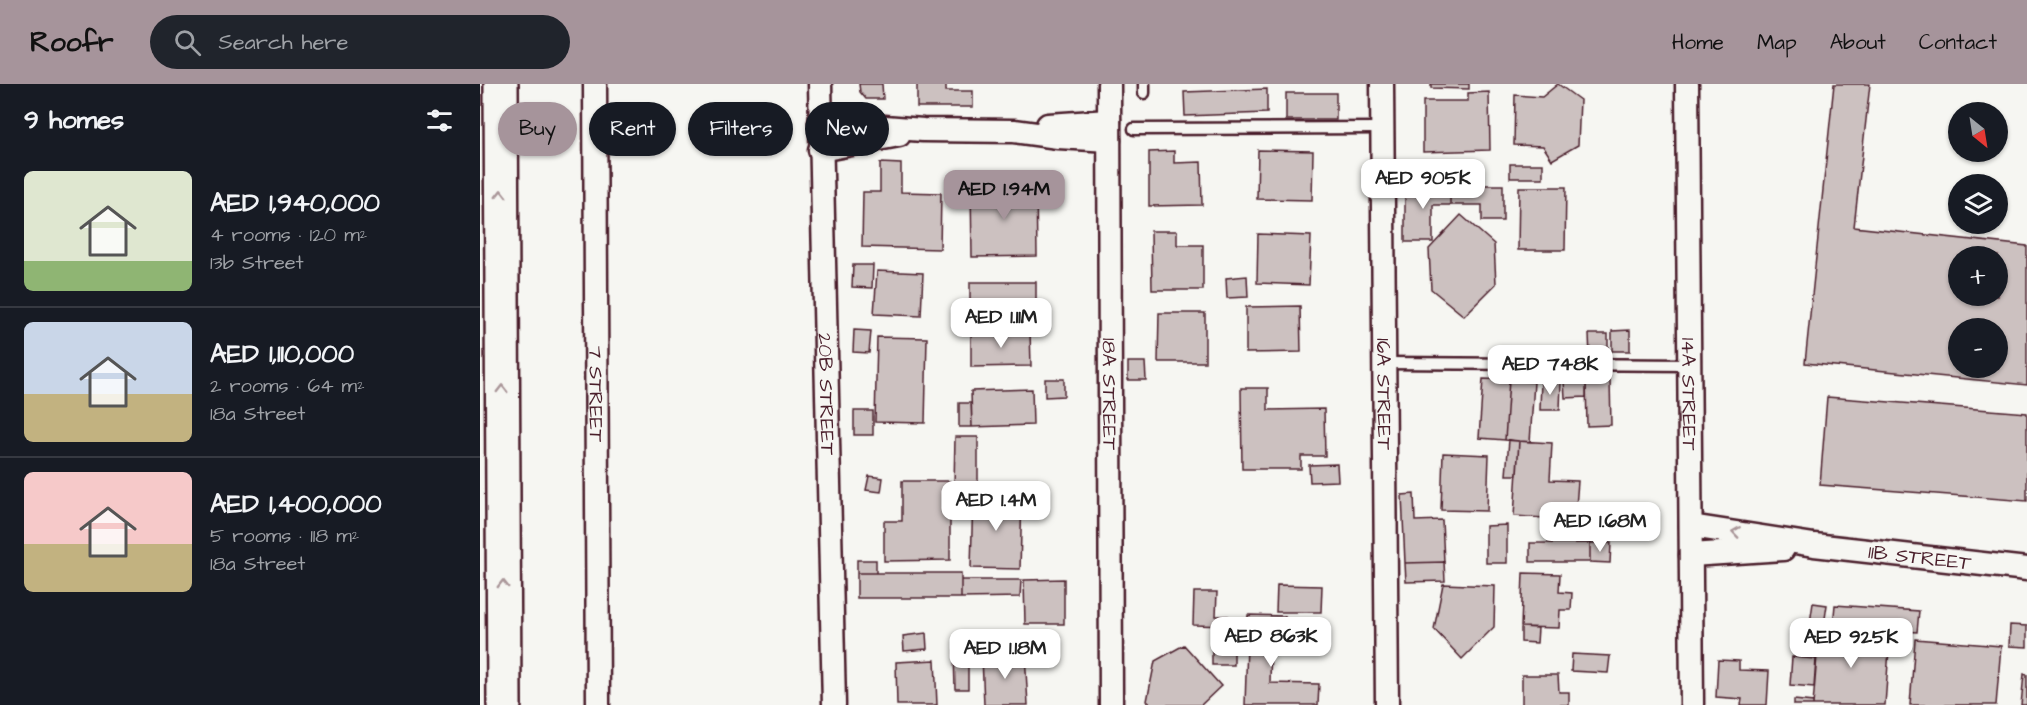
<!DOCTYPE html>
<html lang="en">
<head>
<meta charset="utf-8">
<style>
  :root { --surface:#171b24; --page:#20242c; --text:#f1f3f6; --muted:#9ea1a6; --line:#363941; --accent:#a6949b }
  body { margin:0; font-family:"Architects Daughter",sans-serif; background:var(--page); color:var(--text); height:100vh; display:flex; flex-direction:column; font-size:22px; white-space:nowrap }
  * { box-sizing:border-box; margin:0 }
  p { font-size:20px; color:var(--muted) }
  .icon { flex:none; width:33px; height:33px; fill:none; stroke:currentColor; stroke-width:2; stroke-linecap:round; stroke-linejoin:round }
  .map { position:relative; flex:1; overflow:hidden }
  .details { display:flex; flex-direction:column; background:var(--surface); width:480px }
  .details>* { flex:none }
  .hud { position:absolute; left:18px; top:18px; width:570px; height:54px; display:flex; gap:12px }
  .needle { width:39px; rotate:150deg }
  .tools { position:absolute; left:1468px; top:18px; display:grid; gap:12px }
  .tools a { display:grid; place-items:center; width:60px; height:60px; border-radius:50%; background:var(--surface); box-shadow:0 2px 4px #0004; font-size:30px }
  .price { position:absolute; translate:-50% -51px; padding:0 14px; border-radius:12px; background:#fff; color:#222; font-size:20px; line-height:39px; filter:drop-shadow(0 2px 3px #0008) }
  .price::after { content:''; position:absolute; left:50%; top:36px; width:18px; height:14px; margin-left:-9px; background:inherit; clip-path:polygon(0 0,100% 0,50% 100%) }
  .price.on { background:var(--accent); color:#111 }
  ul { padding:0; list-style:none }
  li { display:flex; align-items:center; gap:18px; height:150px; padding:0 24px }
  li+li { border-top:2px solid var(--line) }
  li span { display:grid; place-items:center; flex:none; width:168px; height:120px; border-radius:9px; color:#555 }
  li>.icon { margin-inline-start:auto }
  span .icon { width:72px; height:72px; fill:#fffc; stroke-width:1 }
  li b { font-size:26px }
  h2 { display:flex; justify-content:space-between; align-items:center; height:72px; padding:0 24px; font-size:26px }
  .tag { padding:0 21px; border-radius:27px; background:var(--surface); box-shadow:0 2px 4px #0004; font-size:21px; line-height:54px }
  .tag.on { background:var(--accent); color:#111 }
  header { display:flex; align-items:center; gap:36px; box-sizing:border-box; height:84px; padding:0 30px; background:var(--accent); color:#111 }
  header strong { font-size:28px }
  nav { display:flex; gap:33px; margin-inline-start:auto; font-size:21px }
  .search { width:420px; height:54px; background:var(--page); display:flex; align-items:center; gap:15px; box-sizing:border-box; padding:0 21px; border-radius:33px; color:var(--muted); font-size:22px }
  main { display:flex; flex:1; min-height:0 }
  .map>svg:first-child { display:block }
  .building { fill:#ccc1c0; stroke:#4a1f2b; stroke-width:1.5; fill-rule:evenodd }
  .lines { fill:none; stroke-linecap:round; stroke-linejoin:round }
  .lane-casing { stroke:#4a1f2b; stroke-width:15 }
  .street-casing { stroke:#4a1f2b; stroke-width:27 }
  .highway-casing { stroke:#4a1f2b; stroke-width:38 }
  .lane { stroke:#f6f6f2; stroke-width:10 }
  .street { stroke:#f6f6f2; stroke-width:22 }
  .highway { stroke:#f6f6f2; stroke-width:33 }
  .oneway { stroke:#a99598 }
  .labels { text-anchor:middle; stroke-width:6; stroke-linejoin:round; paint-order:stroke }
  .street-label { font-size:20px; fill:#4a1f2b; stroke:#f6f6f2 }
</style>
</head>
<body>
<header>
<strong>Roofr</strong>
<div class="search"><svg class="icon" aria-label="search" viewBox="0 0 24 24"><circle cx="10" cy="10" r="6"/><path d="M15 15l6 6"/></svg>Search here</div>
<nav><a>Home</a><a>Map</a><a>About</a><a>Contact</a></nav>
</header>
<main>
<section class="details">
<h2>9 homes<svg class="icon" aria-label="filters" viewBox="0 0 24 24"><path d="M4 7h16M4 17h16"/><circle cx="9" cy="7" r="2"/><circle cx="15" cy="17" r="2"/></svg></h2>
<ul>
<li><span style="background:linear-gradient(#dfe7d0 75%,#8fb573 0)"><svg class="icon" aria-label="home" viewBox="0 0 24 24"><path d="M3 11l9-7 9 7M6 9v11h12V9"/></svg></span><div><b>AED 1,940,000</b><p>4 rooms · 120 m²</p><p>13b Street</p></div></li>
<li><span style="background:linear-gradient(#c9d6e8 60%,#c2b280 0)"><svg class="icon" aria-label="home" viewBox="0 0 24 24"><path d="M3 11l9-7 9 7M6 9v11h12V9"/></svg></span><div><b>AED 1,110,000</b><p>2 rooms · 64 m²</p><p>18a Street</p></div></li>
<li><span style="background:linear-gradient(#f6c9c9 60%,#c2b280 0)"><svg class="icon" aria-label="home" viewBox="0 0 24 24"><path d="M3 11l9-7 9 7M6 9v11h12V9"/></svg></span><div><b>AED 1,400,000</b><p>5 rooms · 118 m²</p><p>18a Street</p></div></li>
</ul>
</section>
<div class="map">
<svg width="1547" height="621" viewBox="0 0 1547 621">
  <rect width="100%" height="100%" fill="#f6f6f2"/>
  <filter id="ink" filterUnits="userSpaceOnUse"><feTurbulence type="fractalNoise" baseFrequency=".0167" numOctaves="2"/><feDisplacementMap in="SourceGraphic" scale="12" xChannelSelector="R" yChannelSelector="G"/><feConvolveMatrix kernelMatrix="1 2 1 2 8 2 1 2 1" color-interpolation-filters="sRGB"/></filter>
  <g filter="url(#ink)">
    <path class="building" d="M379,0H402L403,15H386L380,8Z
      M437,0H466V7H493V23H437Z
      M951,0H989V5L951,4Z
      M1078,0L1100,16L1098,61L1072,76L1063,62L1034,61L1035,11L1062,13Z
      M1354,0H1390L1374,143L1547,162V301L1325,279ZM1479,172H1518V212H1479ZM1479,244H1518V284H1479Z
      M787,5V29L705,32L704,8Z
      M1009,8L1010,66L943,68V17H988V9Z
      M806,9H856V36H806Z
      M778,66L833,67L832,116L777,115Z
      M694,67V79L721,78L722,121L669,122V68Z
      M400,79L421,80V108L461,109L460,165L382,163L383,108H400Z
      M1030,80H1063V94H1030Z
      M476,88L491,89L490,106H475Z
      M556,101L557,172L492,173L491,102Z
      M925,101H970V121H953V158H925Z
      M970,101H1023V137H1002V121H970Z
      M1039,103H1086L1085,166H1038Z
      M981,131L1014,160L1016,200L984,232L951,205L949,165Z
      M671,147H697V161H723V206H672Z
      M778,150L831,152L829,201L777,199Z
      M373,181H393L392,204L372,203Z
      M397,187L443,189L441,232L394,230Z
      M767,192L768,213L747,214L746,194Z
      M490,198H556V231H490Z
      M820,222L821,268L766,269V223Z
      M679,229H725V278H678Z
      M374,246L391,247L389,269L373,268Z
      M1150,246V267H1132V247Z
      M550,247L551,282L491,283V248Z
      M1109,250H1128V272L1110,273Z
      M397,253L447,254L445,339L395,338Z
      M648,278H665L666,296H648Z
      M565,295H584V312L565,313Z
      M1003,295L1029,296L1025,356L999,354Z
      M1029,296L1054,298L1050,358L1025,356Z
      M1106,296V313L1085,314L1084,297Z
      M1106,296H1130L1131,341L1107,342Z
      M1061,297L1081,298L1080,326H1060Z
      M761,304H788V326L844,325L845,372H821V385H762Z
      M552,305L553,341L492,343L491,307Z
      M1347,313L1547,329V417L1340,401Z
      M479,319H491L492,343H479Z
      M374,327H393V351H374Z
      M475,353H498V402H474Z
      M1029,356L1039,357L1037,391H1026Z
      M1039,357L1072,359L1070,396L1098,397L1095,436L1034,432Z
      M963,369L1009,371L1007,427L961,426Z
      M857,380L858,397L830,398L829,381Z
      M389,392L403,394L401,408L386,406Z
      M422,397H470V476L404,477V437H422Z
      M493,410L542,411L540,485L491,484Z
      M934,410L935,437L962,436L964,478L925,479L922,411Z
      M1027,441V479H1006V442Z
      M1072,441L1111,442L1110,459H1071Z
      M1050,459H1110V478H1050Z
      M1110,459H1131L1130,479L1110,478Z
      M377,476H396V489H377Z
      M964,478L965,497L926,498L925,479Z
      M377,489H481V514H377Z
      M1043,489L1080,490L1079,508L1092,509L1091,526H1080L1079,544L1041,543Z
      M584,495V540H545L544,496Z
      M481,496H541L540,513L481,514Z
      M963,500L1015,502L1014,543L982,575L954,545Z
      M797,501L842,502L841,528H796Z
      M714,508H737L736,532H748L747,542L713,541Z
      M1333,519L1347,521L1344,541L1330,539Z
      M1355,521L1439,527L1437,548L1353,542Z
      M768,531L805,532L804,555H791L790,599L839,600L838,621H765Z
      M1530,541L1547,542V563L1529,562Z
      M1041,543L1058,544L1057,559L1041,558Z
      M1339,547L1410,552L1405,621H1333Z
      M446,549L447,565L424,567L423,552Z
      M732,552H754V581H732Z
      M1435,555L1521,562L1516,621H1430Z
      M704,561L741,602L721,621H672L667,617L675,577Z
      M474,566H488V605H475Z
      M545,570L548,621H504L502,572Z
      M1092,570L1130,572L1128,589L1091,587Z
      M1312,573L1336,575L1334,603L1310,601Z
      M455,576L457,621H417L416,578Z
      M1238,576L1259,577V586L1289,587L1287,621H1261L1262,615L1236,613Z
      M1544,590L1547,591V621H1541Z
      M1042,591H1078L1079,608H1089V621H1042Z
      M1314,616L1333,618V621H1314Z"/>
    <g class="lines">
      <g class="lane-casing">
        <path id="lane" d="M664,0V9
          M654,45L903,44
          M904,279L1209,281"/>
      </g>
      <g class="street-casing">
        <g id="street">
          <path id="s1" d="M115,0L118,621"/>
          <path id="s2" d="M340,0L354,621"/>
          <path id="s3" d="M629,0L631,621"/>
          <path id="s4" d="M902,0L907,621"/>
          <path id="s5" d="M1207,0L1212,621"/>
          <path d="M340,38L443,46L534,47L578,53L629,56"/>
          <path d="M568,41L629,37"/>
          <path d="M340,66L419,51"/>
          <path id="s6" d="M1211,442L1334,461L1547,485"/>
          <path d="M1211,471L1303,465"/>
        </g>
      </g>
      <g class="highway-casing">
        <path id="highway" d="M21,0L24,621"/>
      </g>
      <use href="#lane" class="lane"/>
      <use href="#street" class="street"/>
      <use href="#highway" class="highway"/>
    </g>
    <defs><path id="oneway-chevron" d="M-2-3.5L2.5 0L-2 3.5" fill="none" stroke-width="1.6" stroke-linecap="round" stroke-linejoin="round" transform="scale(1.5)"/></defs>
    <g class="oneway">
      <use href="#oneway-chevron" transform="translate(21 110) rotate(-90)"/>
      <use href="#oneway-chevron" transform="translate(22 305) rotate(-90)"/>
      <use href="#oneway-chevron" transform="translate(1256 448) rotate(-172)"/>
      <use href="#oneway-chevron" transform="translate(23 500) rotate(-90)"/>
    </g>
  </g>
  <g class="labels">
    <g class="street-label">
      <text dy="7" stroke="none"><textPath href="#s1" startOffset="310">7 STREET</textPath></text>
      <text dy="7" stroke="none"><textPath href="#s2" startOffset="310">20B STREET</textPath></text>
      <text dy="7" stroke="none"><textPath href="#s3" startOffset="310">18A STREET</textPath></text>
      <text dy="7" stroke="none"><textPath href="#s4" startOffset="310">16A STREET</textPath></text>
      <text dy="7" stroke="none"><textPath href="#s5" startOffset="310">14A STREET</textPath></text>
      <text dy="7" stroke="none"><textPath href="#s6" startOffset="231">11B STREET</textPath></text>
    </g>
  </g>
</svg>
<div class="tools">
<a><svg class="needle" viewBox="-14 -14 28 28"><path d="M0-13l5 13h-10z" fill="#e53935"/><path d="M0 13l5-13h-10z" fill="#9ea1a6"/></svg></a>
<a><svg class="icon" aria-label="layers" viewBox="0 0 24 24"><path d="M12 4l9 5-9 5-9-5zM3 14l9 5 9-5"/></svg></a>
<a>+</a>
<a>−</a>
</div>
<b class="price" style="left:943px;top:126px">AED 905K</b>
<b class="price on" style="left:524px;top:137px">AED 1.94M</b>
<b class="price" style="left:521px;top:265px">AED 1.11M</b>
<b class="price" style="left:1070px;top:312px">AED 748K</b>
<b class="price" style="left:516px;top:448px">AED 1.4M</b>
<b class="price" style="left:1120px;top:469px">AED 1.68M</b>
<b class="price" style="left:791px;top:584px">AED 863K</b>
<b class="price" style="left:1371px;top:585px">AED 925K</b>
<b class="price" style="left:525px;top:596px">AED 1.18M</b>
<div class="hud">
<a class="tag on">Buy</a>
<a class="tag">Rent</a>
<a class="tag">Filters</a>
<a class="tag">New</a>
</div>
</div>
</main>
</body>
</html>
